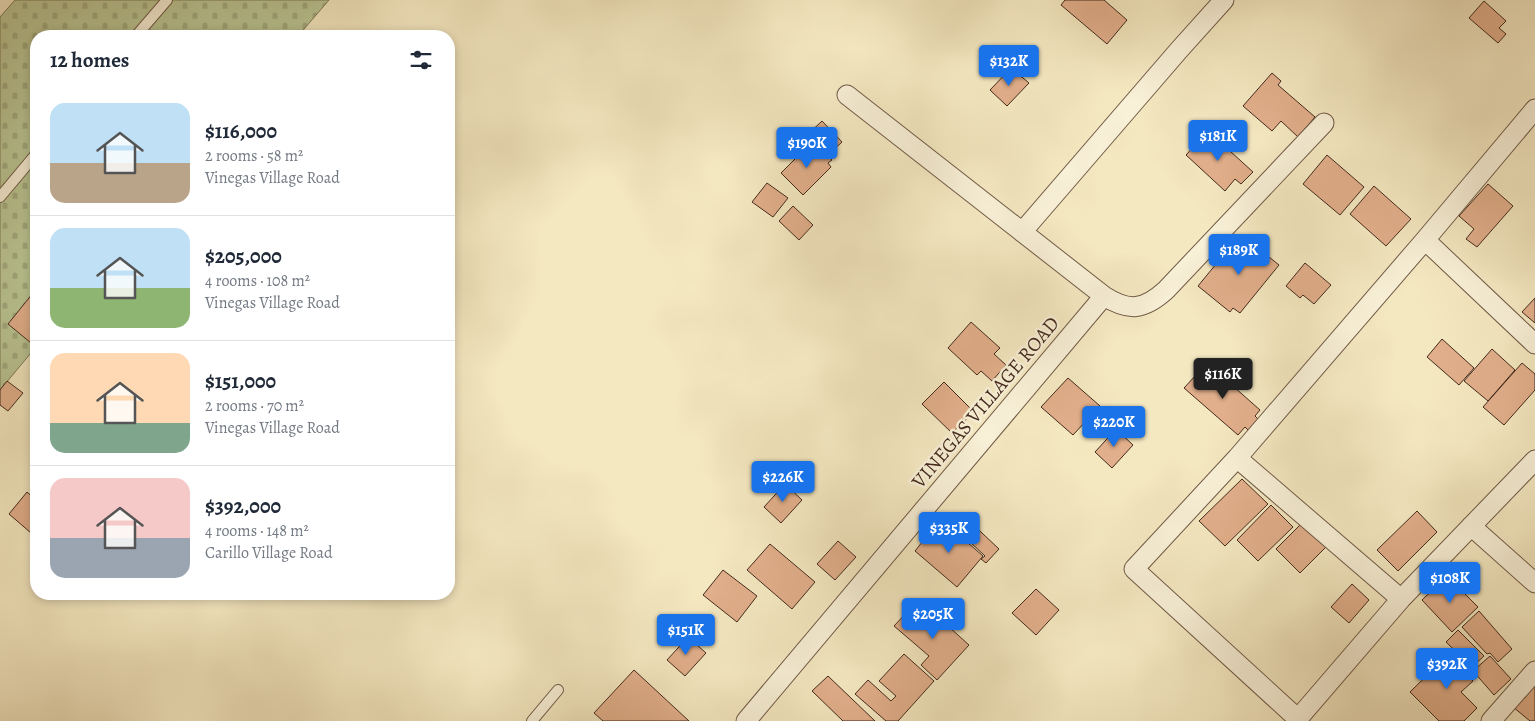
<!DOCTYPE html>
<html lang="en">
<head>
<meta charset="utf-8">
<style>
  :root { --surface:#fff; --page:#f2f2f3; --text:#1f2937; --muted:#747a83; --line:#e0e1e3; --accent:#1a73e8 }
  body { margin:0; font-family:Alegreya,serif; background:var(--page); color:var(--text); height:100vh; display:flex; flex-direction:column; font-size:19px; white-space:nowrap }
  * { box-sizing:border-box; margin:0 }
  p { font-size:16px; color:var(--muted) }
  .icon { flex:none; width:28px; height:28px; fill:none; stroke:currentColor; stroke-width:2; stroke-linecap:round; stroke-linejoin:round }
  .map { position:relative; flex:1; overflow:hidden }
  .details { position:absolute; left:30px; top:30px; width:425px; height:570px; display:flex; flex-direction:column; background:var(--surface); border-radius:20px; box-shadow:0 2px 8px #0003 }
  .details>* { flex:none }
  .price { position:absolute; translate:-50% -42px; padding:0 11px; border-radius:5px; background:var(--accent); color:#fff; font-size:16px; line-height:32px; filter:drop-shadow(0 1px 2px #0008) }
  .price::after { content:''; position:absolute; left:50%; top:30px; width:15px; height:11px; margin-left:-8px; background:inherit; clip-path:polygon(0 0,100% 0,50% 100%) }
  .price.selected { background:#222; color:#fff }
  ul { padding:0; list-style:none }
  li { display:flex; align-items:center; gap:15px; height:125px; padding:0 20px }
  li+li { border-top:1px solid var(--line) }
  li span { display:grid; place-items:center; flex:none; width:140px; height:100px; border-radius:15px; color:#555 }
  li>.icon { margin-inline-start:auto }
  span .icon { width:60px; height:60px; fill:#fffc; stroke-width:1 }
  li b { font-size:21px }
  h2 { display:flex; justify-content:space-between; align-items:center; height:60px; padding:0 20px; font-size:21px }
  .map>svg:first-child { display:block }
  .cemetery { fill:url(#cemetery-stones); stroke:#7f7858 }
  .building { fill:#e1af8b; stroke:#442a1d }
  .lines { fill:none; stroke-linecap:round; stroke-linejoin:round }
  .lane-casing { stroke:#705a46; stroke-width:12 }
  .street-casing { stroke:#705a46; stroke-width:21 }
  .lane { stroke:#f8f0d7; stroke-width:10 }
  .street { stroke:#f8f0d7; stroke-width:19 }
  .labels { text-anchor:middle; stroke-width:5; stroke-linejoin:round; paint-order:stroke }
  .street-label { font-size:20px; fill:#442a1d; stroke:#f8f0d7 }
</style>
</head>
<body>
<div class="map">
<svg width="1535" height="721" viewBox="0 0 1535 721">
  <defs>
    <pattern id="cemetery-stones" width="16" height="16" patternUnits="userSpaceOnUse" patternTransform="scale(1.25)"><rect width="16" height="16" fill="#bac694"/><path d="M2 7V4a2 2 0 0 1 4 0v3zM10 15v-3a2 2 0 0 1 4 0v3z" fill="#a1aa7f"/></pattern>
  </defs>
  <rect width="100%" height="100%" fill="#f4e8c1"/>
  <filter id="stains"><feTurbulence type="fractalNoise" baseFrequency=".004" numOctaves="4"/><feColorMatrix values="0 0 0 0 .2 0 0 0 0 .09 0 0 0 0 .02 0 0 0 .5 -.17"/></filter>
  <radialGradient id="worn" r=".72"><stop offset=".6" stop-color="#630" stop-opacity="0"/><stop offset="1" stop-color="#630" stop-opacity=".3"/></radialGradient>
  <path class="cemetery" d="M15,0H329L298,36H36V347L0,390V17Z"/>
  <path class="building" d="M1065,0H1104L1127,20L1107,44L1061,5Z
    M1484,1L1506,21L1499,28L1506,34L1498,43L1469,18Z
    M1011,68L1029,83L1007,106L990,90Z
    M1272,73L1281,81L1278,85L1315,117L1298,137L1281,121L1272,131L1243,106Z
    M822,121L842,142L829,154L821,145L818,148L806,136Z
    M1208,131L1253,172L1241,184L1235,179L1225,191L1186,155Z
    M809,145L816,152L820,148L832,160L828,163L831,167L803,195L781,173Z
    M1327,155L1364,187L1340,215L1303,184Z
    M767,183L788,198L773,217L752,202Z
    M1488,184L1513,206L1477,247L1466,239L1474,229L1459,216Z
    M1374,186L1411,219L1386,246L1350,214Z
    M793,206L813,225L799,240L779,221Z
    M1243,236L1279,265L1240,313L1233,308L1230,312L1198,286L1226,252L1229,253Z
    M1305,263L1331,285L1314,304L1303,295L1300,298L1286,286Z
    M33,293L36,296V336L31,343L8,324Z
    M1535,298V323L1522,312Z
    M971,322L1000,348L994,354L1006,365L992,381L981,371L977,375L948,348Z
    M1442,339L1474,368L1459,385L1427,357Z
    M1492,349L1515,370L1488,401L1464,381Z
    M1222,362L1243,380L1237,387L1217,368Z
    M1207,363L1260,410L1255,416L1260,421L1250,432L1245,427L1238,435L1184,388Z
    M1522,363L1535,374V390L1504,425L1483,407Z
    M1068,378L1100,406L1073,435L1041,407Z
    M7,381L23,393L8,411L0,405V390Z
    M944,382L974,412L952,433L922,404Z
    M1116,429L1133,445L1112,468L1095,452Z
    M1242,479L1268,504L1225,546L1199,521Z
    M785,484L802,500L781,523L764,507Z
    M27,492L36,500V527L31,533L9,514Z
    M1271,505L1293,527L1258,561L1237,540Z
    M1417,511L1437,532L1398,571L1377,550Z
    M964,516L999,549L986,563L981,559L985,556L954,527Z
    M1304,521L1328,545L1300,573L1276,549Z
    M944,522L983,556L957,587L915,551L927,536L930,538Z
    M838,541L856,557L835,580L817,564Z
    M770,544L815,582L792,609L747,570Z
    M723,570L757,596L737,622L703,595Z
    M1447,576L1478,607L1452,632L1422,600Z
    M1352,584L1369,600L1349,623L1331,607Z
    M1036,589L1059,610L1036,635L1012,613Z
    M928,608L969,645L937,680L921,665L929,656L894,626L910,609L919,617Z
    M1479,611L1512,649L1498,662L1490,653L1487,654L1462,627Z
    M1458,630L1484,656L1472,667L1446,642Z
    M688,637L706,653L685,676L667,660Z
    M1453,650L1471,667L1465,672L1473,681L1461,692L1477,708L1464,721H1439L1410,692Z
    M904,654L934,681L898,721H886L855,694L868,680L891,701L896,696L879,681Z
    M1490,656L1511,679L1494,695L1473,671Z
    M634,670L689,721H603L594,713Z
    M828,676L875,721H843L812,691Z
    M1535,682V721H1530L1513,707Z"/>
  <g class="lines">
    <g class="lane-casing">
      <path id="lane" d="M136,36L167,0
        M0,197L36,154
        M532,721L558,690"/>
    </g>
    <g class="street-casing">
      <path id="street" d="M847,95L1104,296C1129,312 1144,310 1166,290L1324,123
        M1022,232L1179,50L1224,0
        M1425,240L1535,344
        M1237,458L1401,599
        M1471,526L1535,583
        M1298,719L1134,569L1237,458L1425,240L1535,109
        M746,721L1104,296
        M1296,721L1401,599L1535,460
        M1491,721L1535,671"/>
    </g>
    <use href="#lane" class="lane"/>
    <use href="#street" class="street"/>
  </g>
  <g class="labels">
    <g class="street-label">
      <text transform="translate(985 402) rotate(-50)" y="7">VINEGAS VILLAGE ROAD</text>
    </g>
  </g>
  <rect width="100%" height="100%" filter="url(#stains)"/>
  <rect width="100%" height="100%" fill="url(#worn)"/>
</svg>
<b class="price" style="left:1009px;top:87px">$132K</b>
<b class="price" style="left:1218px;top:162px">$181K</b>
<b class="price" style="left:807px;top:169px">$190K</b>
<b class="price" style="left:1239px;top:276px">$189K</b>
<b class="price selected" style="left:1223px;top:400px">$116K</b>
<b class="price" style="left:1114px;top:448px">$220K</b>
<b class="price" style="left:783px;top:503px">$226K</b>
<b class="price" style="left:949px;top:554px">$335K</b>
<b class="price" style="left:1450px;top:604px">$108K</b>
<b class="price" style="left:933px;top:640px">$205K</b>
<b class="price" style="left:686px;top:656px">$151K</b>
<b class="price" style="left:1447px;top:690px">$392K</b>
<section class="details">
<h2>12 homes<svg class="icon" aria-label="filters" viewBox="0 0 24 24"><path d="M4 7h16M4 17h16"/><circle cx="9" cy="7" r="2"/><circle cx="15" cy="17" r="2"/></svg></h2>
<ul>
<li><span style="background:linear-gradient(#bfe0f5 60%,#b9a48a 0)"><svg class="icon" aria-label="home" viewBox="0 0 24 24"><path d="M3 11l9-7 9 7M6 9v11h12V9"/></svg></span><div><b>$116,000</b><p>2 rooms · 58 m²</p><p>Vinegas Village Road</p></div></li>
<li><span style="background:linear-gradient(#bfe0f5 60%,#8fb573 0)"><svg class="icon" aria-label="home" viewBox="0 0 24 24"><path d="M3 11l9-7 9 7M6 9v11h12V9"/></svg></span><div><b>$205,000</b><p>4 rooms · 108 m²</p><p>Vinegas Village Road</p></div></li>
<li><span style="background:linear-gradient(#ffd9b3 70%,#7fa58c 0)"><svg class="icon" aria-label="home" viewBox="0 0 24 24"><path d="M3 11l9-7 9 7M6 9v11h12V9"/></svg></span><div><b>$151,000</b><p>2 rooms · 70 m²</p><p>Vinegas Village Road</p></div></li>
<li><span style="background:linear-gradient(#f6c9c9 60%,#9aa5b1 0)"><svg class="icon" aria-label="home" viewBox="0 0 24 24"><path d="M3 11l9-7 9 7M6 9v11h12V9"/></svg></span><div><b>$392,000</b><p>4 rooms · 148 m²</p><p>Carillo Village Road</p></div></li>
</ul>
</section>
</div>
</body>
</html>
